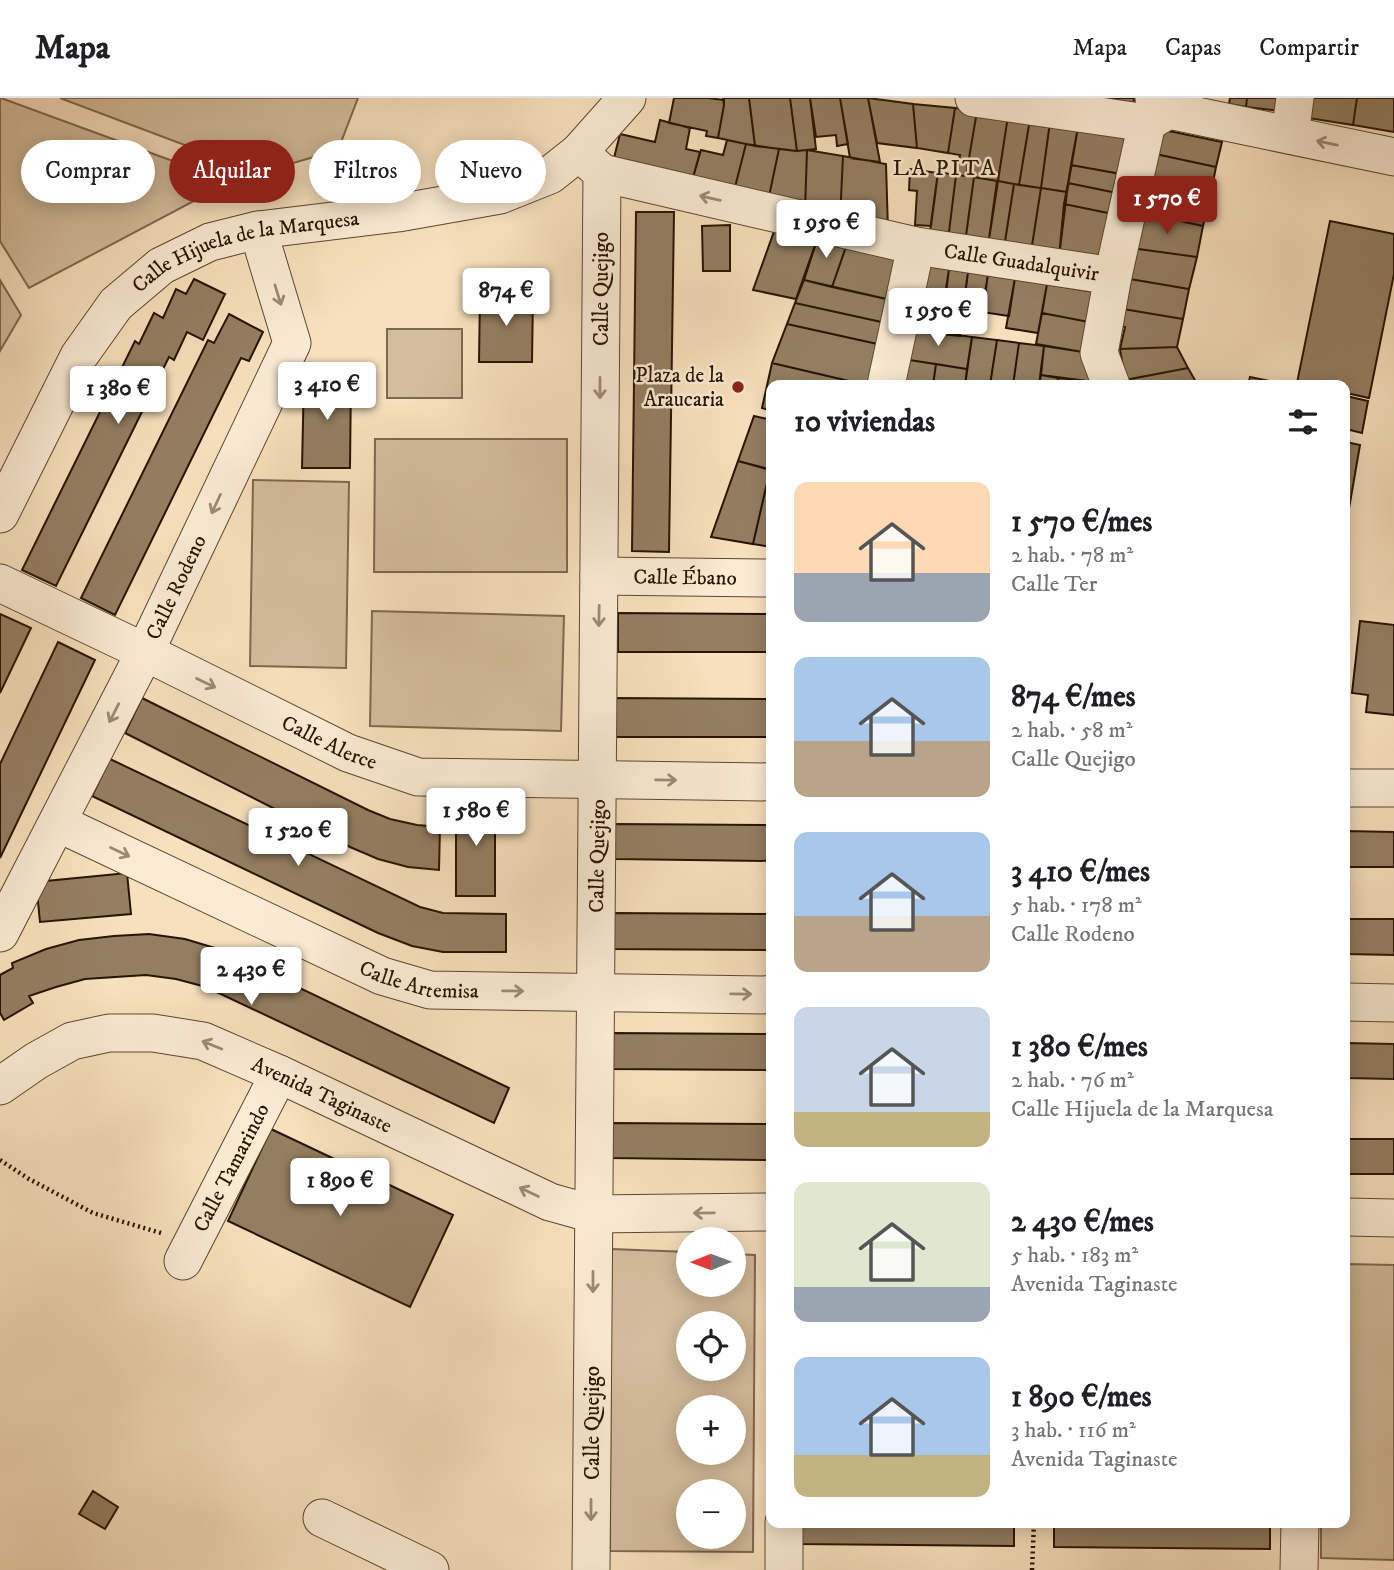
<!DOCTYPE html>
<html lang="es">
<head>
<meta charset="utf-8">
<style>
  :root { --surface:#fff; --page:#f2f2f2; --text:#202124; --muted:#757577; --line:#e0e0e0; --accent:#8f2418 }
  body { margin:0; font-family:"IM FELL DW Pica",serif; background:var(--page); color:var(--text); height:100vh; display:flex; flex-direction:column; font-size:26px; white-space:nowrap }
  * { box-sizing:border-box; margin:0 }
  p { font-size:23px; color:var(--muted) }
  .icon { flex:none; width:38px; height:38px; fill:none; stroke:currentColor; stroke-width:2; stroke-linecap:round; stroke-linejoin:round }
  .map { position:relative; flex:1; overflow:hidden }
  .side { position:absolute; left:766px; top:282px; width:584px; height:1148px; display:flex; flex-direction:column; background:var(--surface); border-radius:14px; box-shadow:0 4px 18px #0003 }
  .side>* { flex:none }
  .guide { position:absolute; left:21px; top:42px; width:640px; height:63px; display:flex; gap:14px }
  .needle { width:46px; rotate:269deg }
  .controls { position:absolute; left:676px; top:1129px; display:grid; gap:14px }
  .controls a { display:grid; place-items:center; width:70px; height:70px; border-radius:50%; background:var(--surface); box-shadow:0 4px 18px #0003; font-size:35px }
  .price { position:absolute; translate:-50% -60px; padding:0 16px; border-radius:7px; background:#fff; color:#222; font-size:23px; line-height:46px; filter:drop-shadow(0 2px 4px #0008) }
  .price::after { content:''; position:absolute; left:50%; top:42px; width:21px; height:16px; margin-left:-10px; background:inherit; clip-path:polygon(0 0,100% 0,50% 100%) }
  .price.selected { background:var(--accent); color:#fff }
  ul { padding:0; list-style:none }
  li { display:flex; align-items:center; gap:21px; height:175px; padding:0 28px }
  li span { display:grid; place-items:center; flex:none; width:196px; height:140px; border-radius:14px; color:#555 }
  li>.icon { margin-inline-start:auto }
  span .icon { width:84px; height:84px; fill:#fffc; stroke-width:1 }
  li b { font-size:30px }
  h2 { display:flex; justify-content:space-between; align-items:center; height:84px; padding:0 28px; font-size:30px }
  .pill { padding:0 24px; border-radius:32px; background:var(--surface); box-shadow:0 4px 18px #0003; font-size:24px; line-height:63px }
  .pill.selected { background:var(--accent); color:#fff }
  header { display:flex; align-items:center; gap:42px; box-sizing:border-box; height:98px; padding:0 35px; background:var(--surface); border-bottom:2px solid var(--line) }
  header strong { font-size:33px }
  nav { display:flex; gap:38px; margin-inline-start:auto; font-size:24px }
  .map>svg:first-child { display:block }
  .green { fill:#d4bd9d; stroke:#7e684e; stroke-width:2; fill-rule:evenodd }
  .building { fill:#947e62; stroke:#281400; stroke-width:2 }
  .lines { fill:none; stroke-linecap:round; stroke-linejoin:round }
  .minor-casing { stroke:#5c472f; stroke-width:39 }
  .path { stroke:#281400; stroke-width:4.5; stroke-dasharray:2 3.5; stroke-linecap:butt }
  .minor { stroke:#faebd4; stroke-width:37 }
  .oneway { stroke:#9c8a75 }
  .poi-dot { fill:#8f2418; stroke:#faebd4; stroke-width:2.5 }
  .labels { text-anchor:middle; stroke-width:5; stroke-linejoin:round; paint-order:stroke }
  .street-label { font-size:21px; fill:#281400; stroke:#faebd4 }
  .poi-label { font-size:21px; fill:#281400; stroke:#faebd4; text-anchor:end }
  .neighbourhood-label { font-size:23px; letter-spacing:2px; fill:#281400; stroke:#faebd4 }
</style>
</head>
<body>
<header>
<strong>Mapa</strong>
<nav><a>Mapa</a><a>Capas</a><a>Compartir</a></nav>
</header>
<div class="map">
<svg width="1394" height="1472" viewBox="0 0 1394 1472">
  <rect width="100%" height="100%" fill="#f7e0bd"/>
  <filter id="stains"><feTurbulence type="fractalNoise" baseFrequency=".00286" numOctaves="4"/><feColorMatrix values="0 0 0 0 .2 0 0 0 0 .09 0 0 0 0 .02 0 0 0 .5 -.17"/></filter>
  <radialGradient id="worn" r=".72"><stop offset=".6" stop-color="#630" stop-opacity="0"/><stop offset="1" stop-color="#630" stop-opacity=".3"/></radialGradient>
  <path class="green" d="M0,0H1L230,84L29,190L0,143Z
    M60,0H358L338,52L259,75Z
    M0,182L21,217L0,253Z
    M387,231H462V300H387Z
    M375,341H567V474H374Z
    M253,382L349,384L346,570L250,568Z
    M372,513L564,518L561,633L370,628Z
    M611,1151L688,1154V1186H733V1156L755,1157L753,1454L610,1453ZM688,1225H733V1270H688ZM688,1309H733V1354H688ZM688,1393H733V1438H688Z
    M1346,1166L1394,1167V1462L1321,1460V1425L1346,1424Z"/>
  <path class="building" d="M674,0H708L724,2V7L718,40L706,38L707,33L669,25Z
    M723,0H749L755,48L718,40L724,7Z
    M749,0H790L797,53L755,48Z
    M790,0H810L816,51L797,53Z
    M810,0H840L848,46L837,48L836,37L816,39Z
    M840,0H868L880,64L850,60Z
    M868,0L913,6L917,50L877,45Z
    M1098,0H1134L1133,11Z
    M1230,0H1247L1246,9L1229,6Z
    M1247,0H1282L1280,13L1246,9Z
    M1304,0H1357L1353,27L1302,19Z
    M1357,0H1394V34L1353,27Z
    M913,6L955,10L948,55L917,50Z
    M955,10L977,13L966,78L956,77L960,57L948,55Z
    M977,13L1008,18L998,83L966,78Z
    M1008,18L1030,21L1019,87L998,83Z
    M1030,21L1050,24L1041,90L1019,87Z
    M660,22L690,30L686,51L700,54L692,83L613,64L620,36L655,44Z
    M1050,24L1078,29L1067,94L1041,90Z
    M1078,29L1128,37L1121,76L1071,67Z
    M1164,32L1222,44L1216,69L1151,55Z
    M727,42L746,46L734,93L692,83L701,52L723,57Z
    M746,46L779,51L768,103L734,93Z
    M779,51L797,53L807,52L805,113L768,103Z
    M807,52L843,58L840,121L805,113Z
    M1151,55L1216,69L1211,94L1146,79Z
    M843,58L886,66L888,132L840,121Z
    M1071,67L1121,76L1117,95L1068,85Z
    M910,71L938,75L931,128L915,127L917,93L909,92Z
    M938,74L956,77L948,142L929,140Z
    M956,77L974,79L965,145L948,142Z
    M974,79L997,83L988,148L965,145Z
    M1146,79L1211,94L1203,128L1139,114Z
    M998,83L1014,86L1004,150L988,148Z
    M1068,85L1117,95L1113,116L1064,106Z
    M1014,86L1041,90L1031,154L1004,150Z
    M1041,90L1067,94L1059,159L1031,154Z
    M1064,106L1113,116L1100,165L1059,159Z
    M636,114H674L669,454L632,453Z
    M1139,114L1203,128L1197,159L1131,150Z
    M1330,123L1394,136V176L1369,300L1346,295V287H1307L1297,285Z
    M730,127V173H703L702,128Z
    M776,128L819,136L796,201L753,192Z
    M819,136L848,143L832,189L804,182Z
    M848,143L903,153L891,202L832,189Z
    M1131,150L1197,159L1189,191L1124,180Z
    M921,167L949,171L944,204L916,200Z
    M949,171L968,174L960,238L941,236Z
    M968,174L988,176L981,227L961,224Z
    M988,176L1015,180L1009,218L982,214Z
    M1015,180L1047,186L1038,235L1006,230Z
    M1124,180L1189,191L1183,221L1117,210Z
    M194,181L225,196L203,242L187,234L174,262L169,259L56,488L22,472L135,243L139,246L154,215L163,220L176,191L186,196Z
    M804,182L891,202L886,225L795,205Z
    M1047,186L1094,194L1089,224L1042,215Z
    M480,196L533,197L532,264H479Z
    M916,200L944,204L941,236L909,230Z
    M795,205L886,225L882,247L787,226Z
    M1117,210L1183,221L1177,249L1120,251L1125,229L1114,227Z
    M1042,215L1089,224L1083,254L1036,246Z
    M229,216L263,234L249,263L241,260L115,517L81,500L208,242L214,245Z
    M787,226L882,247L874,287H866L772,265Z
    M909,230L972,239L967,271L903,261Z
    M972,239L997,242L990,287H965Z
    M997,242L1019,245L1013,287H990Z
    M1019,245L1044,248L1039,287H1013Z
    M1044,248L1083,254L1095,284L1041,277Z
    M1177,249L1188,270L1125,282L1120,251Z
    M903,261L936,266L933,287H897Z
    M772,265L866,287H772V313L762,310Z
    M936,266L967,271L965,287H933Z
    M1188,270L1196,284L1191,287H1127L1125,282Z
    M304,277H351L350,370H302Z
    M1041,277L1058,280L1057,287H1039Z
    M1250,279L1289,287H1248Z
    M1058,280L1095,284L1096,287H1057Z
    M1346,298L1368,303L1362,335L1346,331Z
    M754,318L772,322V372L738,363Z
    M1346,344L1360,347L1346,428Z
    M738,363L770,372L753,446L711,439Z
    M770,372H772V449L753,446Z
    M618,515L772,516V554H618Z
    M0,516L31,530L0,595Z
    M1360,523L1394,527V617L1366,614L1368,597L1352,595Z
    M58,544L95,562L0,760V666Z
    M142,600L368,712L390,721L417,727L440,729L439,772L408,769L378,761L350,749L125,635Z
    M616,600L772,601V639H616Z
    M110,661L420,809L443,815L506,816V854H443L412,848L378,835L92,698Z
    M456,702H495V798H456Z
    M615,726L772,727V763L615,761Z
    M1346,733L1394,734V769H1346Z
    M127,775L131,816L40,824L36,784Z
    M613,815L772,816V852L613,851Z
    M1346,821H1394V857L1346,856Z
    M149,836L185,841L218,851L509,990L494,1025L206,889L176,881L146,877L85,881L56,889L29,898L33,905L4,922L0,915V877L13,870L12,865L46,851L79,842L114,838Z
    M612,935L772,936V972L611,971Z
    M1346,945L1394,946V981L1346,980Z
    M610,1025L772,1026V1062L610,1060Z
    M271,1031L453,1117L410,1209L228,1123Z
    M1346,1041H1394V1076H1346Z
    M93,1393L118,1409L105,1431L79,1416Z
    M798,1424H1014V1448L798,1446Z
    M1054,1424H1270V1451L1054,1449Z"/>
  <g class="lines">
    <g class="minor-casing">
      <g id="minor">
        <path d="M974,0L1147,25"/>
        <path d="M1154,0L1168,12L1394,59"/>
        <path d="M1290,37L1295,0"/>
        <path d="M579,54L602,75L591,1472"/>
        <path id="s1" d="M602,75L916,148L1113,178"/>
        <path d="M886,287L916,148"/>
        <path d="M1111,287L1099,255L1113,178L1147,25L1168,12"/>
        <path id="s2" d="M0,416L79,258L116,206L161,168L210,144L258,132L398,115L500,97L550,77L579,54L627,0"/>
        <path id="s3" d="M599,478L772,480"/>
        <path id="s4" d="M0,485L145,554L348,655L418,679L772,684"/>
        <path d="M1346,690H1394"/>
        <path id="s5" d="M58,725L382,878L430,892L772,897"/>
        <path id="s6" d="M0,835L145,554L292,245L258,132"/>
        <path d="M1346,904L1394,905"/>
        <path id="s7" d="M0,988L36,963L72,943L109,935H153L203,943L279,976L550,1104L593,1116L772,1114"/>
        <path d="M1346,1119L1394,1120"/>
        <path id="s8" d="M183,1163L279,976"/>
        <path d="M322,1420L430,1472"/>
        <path d="M784,1472V1424"/>
        <path d="M1299,1472L1300,1424"/>
      </g>
    </g>
    <path class="path" d="M0,1062L29,1081L93,1115L161,1135
      M1032,1472L1034,1424"/>
    <use href="#minor" class="minor"/>
  </g>
  <defs><path id="oneway-shaft" d="M-6 0H5M1.5-3L5.5 0L1.5 3" fill="none" stroke-width="1.6" stroke-linecap="round" stroke-linejoin="round" transform="scale(1.75)"/></defs>
  <g class="oneway">
    <use href="#oneway-shaft" transform="translate(1327 45) rotate(-168)"/>
    <use href="#oneway-shaft" transform="translate(710 100) rotate(-167)"/>
    <use href="#oneway-shaft" transform="translate(278 197) rotate(73)"/>
    <use href="#oneway-shaft" transform="translate(600 290) rotate(90)"/>
    <use href="#oneway-shaft" transform="translate(216 406) rotate(115)"/>
    <use href="#oneway-shaft" transform="translate(599 518) rotate(91)"/>
    <use href="#oneway-shaft" transform="translate(206 585) rotate(26)"/>
    <use href="#oneway-shaft" transform="translate(114 615) rotate(117)"/>
    <use href="#oneway-shaft" transform="translate(666 682) rotate(1)"/>
    <use href="#oneway-shaft" transform="translate(120 754) rotate(25)"/>
    <use href="#oneway-shaft" transform="translate(513 893) rotate(1)"/>
    <use href="#oneway-shaft" transform="translate(741 896) rotate(1)"/>
    <use href="#oneway-shaft" transform="translate(212 947) rotate(-158)"/>
    <use href="#oneway-shaft" transform="translate(529 1094) rotate(-155)"/>
    <use href="#oneway-shaft" transform="translate(704 1115) rotate(179)"/>
    <use href="#oneway-shaft" transform="translate(593 1184) rotate(90)"/>
    <use href="#oneway-shaft" transform="translate(591 1412) rotate(90)"/>
  </g>
  <circle class="poi-dot" cx="738" cy="289" r="7"/>
  <g class="labels">
    <g class="street-label">
      <text dy="7" stroke="none"><textPath href="#s2" startOffset="385">Calle Hijuela de la Marquesa</textPath></text>
      <text dy="7" stroke="none"><textPath href="#s1" startOffset="429">Calle Guadalquivir</textPath></text>
      <text transform="translate(601 191) rotate(-90)" y="7">Calle Quejigo</text>
      <text dy="7" stroke="none"><textPath href="#s3" startOffset="86">Calle Ébano</textPath></text>
      <text dy="7" stroke="none"><textPath href="#s6" startOffset="388">Calle Rodeno</textPath></text>
      <text dy="7" stroke="none"><textPath href="#s4" startOffset="366">Calle Alerce</textPath></text>
      <text transform="translate(597 758) rotate(-89)" y="7">Calle Quejigo</text>
      <text dy="7" stroke="none"><textPath href="#s5" startOffset="396">Calle Artemisa</textPath></text>
      <text dy="7" stroke="none"><textPath href="#s7" startOffset="348">Avenida Taginaste</textPath></text>
      <text dy="7" stroke="none"><textPath href="#s8" startOffset="105">Calle Tamarindo</textPath></text>
      <text transform="translate(592 1325) rotate(-90)" y="7">Calle Quejigo</text>
    </g>
    <g class="poi-label">
      <text x="724" y="284">Plaza de la<tspan x="724" dy="24">Araucaria</tspan></text>
    </g>
    <g class="neighbourhood-label">
      <text x="945" y="77">LA PITA</text>
    </g>
  </g>
  <rect width="100%" height="100%" filter="url(#stains)"/>
  <rect width="100%" height="100%" fill="url(#worn)"/>
</svg>
<div class="controls">
<a><svg class="needle" viewBox="-14 -14 28 28"><path d="M0-13l5 13h-10z" fill="#e53935"/><path d="M0 13l5-13h-10z" fill="#757577"/></svg></a>
<a><svg class="icon" aria-label="locate" viewBox="0 0 24 24"><circle cx="12" cy="12" r="6"/><path d="M12 2v4M12 18v4M2 12h4M18 12h4"/></svg></a>
<a>+</a>
<a>−</a>
</div>
<b class="price selected" style="left:1167px;top:138px">1 570 €</b>
<b class="price" style="left:826px;top:162px">1 950 €</b>
<b class="price" style="left:506px;top:230px">874 €</b>
<b class="price" style="left:938px;top:250px">1 950 €</b>
<b class="price" style="left:327px;top:324px">3 410 €</b>
<b class="price" style="left:118px;top:328px">1 380 €</b>
<b class="price" style="left:476px;top:750px">1 580 €</b>
<b class="price" style="left:298px;top:770px">1 520 €</b>
<b class="price" style="left:251px;top:909px">2 430 €</b>
<b class="price" style="left:340px;top:1120px">1 890 €</b>
<div class="guide">
<a class="pill">Comprar</a>
<a class="pill selected">Alquilar</a>
<a class="pill">Filtros</a>
<a class="pill">Nuevo</a>
</div>
<section class="side">
<h2>10 viviendas<svg class="icon" aria-label="filters" viewBox="0 0 24 24"><path d="M4 7h16M4 17h16"/><circle cx="9" cy="7" r="2"/><circle cx="15" cy="17" r="2"/></svg></h2>
<ul>
<li><span style="background:linear-gradient(#ffd9b3 65%,#9aa5b1 0)"><svg class="icon" aria-label="home" viewBox="0 0 24 24"><path d="M3 11l9-7 9 7M6 9v11h12V9"/></svg></span><div><b>1 570 €/mes</b><p>2 hab. · 78 m²</p><p>Calle Ter</p></div></li>
<li><span style="background:linear-gradient(#a9c7e8 60%,#b9a48a 0)"><svg class="icon" aria-label="home" viewBox="0 0 24 24"><path d="M3 11l9-7 9 7M6 9v11h12V9"/></svg></span><div><b>874 €/mes</b><p>2 hab. · 58 m²</p><p>Calle Quejigo</p></div></li>
<li><span style="background:linear-gradient(#a9c7e8 60%,#b9a48a 0)"><svg class="icon" aria-label="home" viewBox="0 0 24 24"><path d="M3 11l9-7 9 7M6 9v11h12V9"/></svg></span><div><b>3 410 €/mes</b><p>5 hab. · 178 m²</p><p>Calle Rodeno</p></div></li>
<li><span style="background:linear-gradient(#c9d6e8 75%,#c2b280 0)"><svg class="icon" aria-label="home" viewBox="0 0 24 24"><path d="M3 11l9-7 9 7M6 9v11h12V9"/></svg></span><div><b>1 380 €/mes</b><p>2 hab. · 76 m²</p><p>Calle Hijuela de la Marquesa</p></div></li>
<li><span style="background:linear-gradient(#dfe7d0 75%,#9aa5b1 0)"><svg class="icon" aria-label="home" viewBox="0 0 24 24"><path d="M3 11l9-7 9 7M6 9v11h12V9"/></svg></span><div><b>2 430 €/mes</b><p>5 hab. · 183 m²</p><p>Avenida Taginaste</p></div></li>
<li><span style="background:linear-gradient(#a9c7e8 70%,#c2b280 0)"><svg class="icon" aria-label="home" viewBox="0 0 24 24"><path d="M3 11l9-7 9 7M6 9v11h12V9"/></svg></span><div><b>1 890 €/mes</b><p>3 hab. · 116 m²</p><p>Avenida Taginaste</p></div></li>
</ul>
</section>
</div>
</body>
</html>
